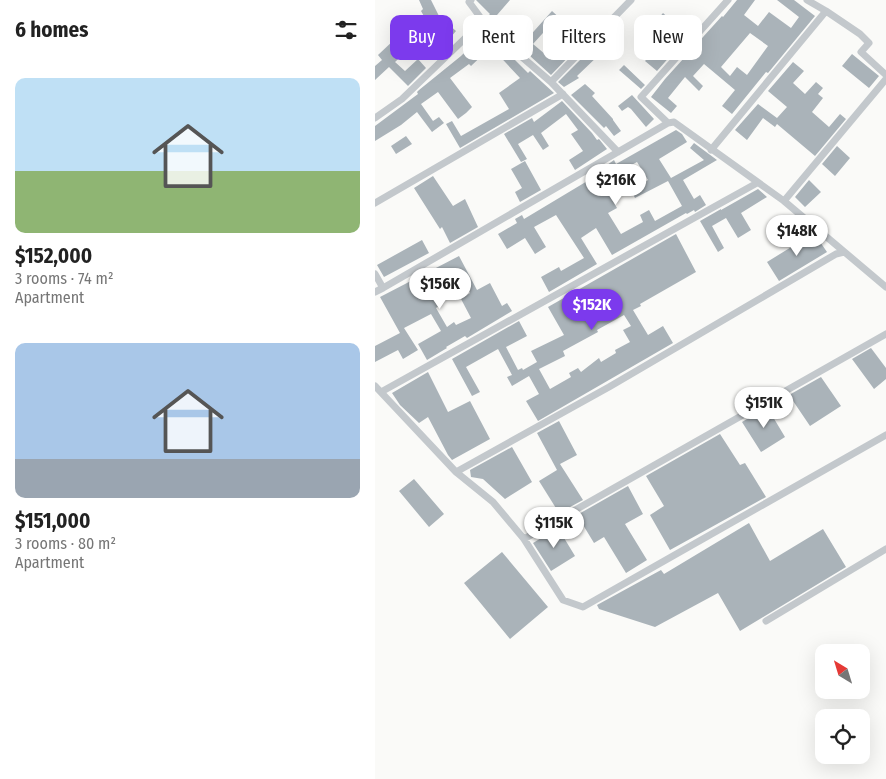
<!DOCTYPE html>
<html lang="en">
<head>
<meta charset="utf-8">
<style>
  :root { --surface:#fff; --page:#f6f6f6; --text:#222; --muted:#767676; --accent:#7c3aed }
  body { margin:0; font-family:"Fira Sans Condensed",sans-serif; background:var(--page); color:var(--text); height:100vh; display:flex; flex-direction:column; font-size:19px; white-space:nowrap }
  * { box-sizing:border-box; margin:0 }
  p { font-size:16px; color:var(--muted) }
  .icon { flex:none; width:28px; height:28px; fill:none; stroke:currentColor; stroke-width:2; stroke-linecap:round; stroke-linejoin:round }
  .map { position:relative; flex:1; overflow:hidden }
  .details { display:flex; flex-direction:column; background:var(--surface); width:375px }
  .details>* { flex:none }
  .top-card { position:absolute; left:15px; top:15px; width:420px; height:45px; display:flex; gap:10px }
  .needle { width:32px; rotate:322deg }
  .controls { position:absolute; left:440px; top:644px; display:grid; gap:10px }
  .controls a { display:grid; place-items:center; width:55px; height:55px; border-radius:10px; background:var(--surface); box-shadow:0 5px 20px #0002; font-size:25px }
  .price { position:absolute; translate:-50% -42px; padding:0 11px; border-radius:18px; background:#fff; color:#222; font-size:16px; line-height:32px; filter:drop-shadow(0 1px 2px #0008) }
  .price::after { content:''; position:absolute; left:50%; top:30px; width:15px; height:11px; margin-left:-8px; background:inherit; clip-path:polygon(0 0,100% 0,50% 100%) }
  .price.selected { background:var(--accent); color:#fff }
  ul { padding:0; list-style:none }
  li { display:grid; align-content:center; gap:10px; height:265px; padding:0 15px }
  li span { display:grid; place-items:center; height:155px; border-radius:10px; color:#555 }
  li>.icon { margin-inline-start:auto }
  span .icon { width:90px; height:90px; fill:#fffc; stroke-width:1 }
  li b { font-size:21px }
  h2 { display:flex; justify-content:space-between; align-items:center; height:60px; padding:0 15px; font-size:21px }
  .pill { padding:0 18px; border-radius:10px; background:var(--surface); box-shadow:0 5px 20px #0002; font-size:18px; line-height:45px }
  .pill.selected { background:var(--accent); color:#fff }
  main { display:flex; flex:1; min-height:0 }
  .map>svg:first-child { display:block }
  .building { fill:#aab3b9; fill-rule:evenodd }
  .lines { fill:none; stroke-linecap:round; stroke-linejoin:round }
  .street { stroke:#c3c8cc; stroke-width:7 }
</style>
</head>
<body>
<main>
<section class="details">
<h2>6 homes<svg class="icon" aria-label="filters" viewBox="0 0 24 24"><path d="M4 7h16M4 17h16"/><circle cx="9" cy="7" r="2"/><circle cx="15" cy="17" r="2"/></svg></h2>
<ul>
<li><span style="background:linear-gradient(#bfe0f5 60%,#8fb573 0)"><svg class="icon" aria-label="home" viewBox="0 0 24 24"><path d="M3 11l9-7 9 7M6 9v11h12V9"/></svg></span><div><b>$152,000</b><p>3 rooms · 74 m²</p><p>Apartment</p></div></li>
<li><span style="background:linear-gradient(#a9c7e8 75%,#9aa5b1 0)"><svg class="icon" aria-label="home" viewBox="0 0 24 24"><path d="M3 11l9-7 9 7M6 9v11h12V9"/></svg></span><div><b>$151,000</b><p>3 rooms · 80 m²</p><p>Apartment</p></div></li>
</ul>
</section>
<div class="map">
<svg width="511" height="779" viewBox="0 0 511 779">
  <rect width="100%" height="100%" fill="#fafaf8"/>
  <path class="building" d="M44,0H56L64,16L81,31L75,38L61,21L54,25L46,11L48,9Z
    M101,0H135L122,15L151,40L177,11L201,33L216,16L225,24L176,75L112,17L115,14ZM177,23L196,39L177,60L158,44Z
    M362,0H380L369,15L383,26L394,12L416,28L424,17L402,0H419L440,16L393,73L391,72L357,114L347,106L360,90L329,64L318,76L328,86L324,91L310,77L293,98L302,106L296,113L276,97L290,79L347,16L348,17ZM375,33L393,46L372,75L362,67L355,76L346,67Z
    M288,13L313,36L282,71L270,61L280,50L283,53L293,43L281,31L288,24L283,19Z
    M111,31L153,73L155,71L179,93L85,148L71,124L77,121L86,136L134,109L124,93L145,78L116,47L96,66L94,64L75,78L97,107L91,113L83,119L63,92L46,104L58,121L64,117L69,123L57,132L42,112L26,125L0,141V126L43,94L42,92L44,90L86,56Z
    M20,39L32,51L20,62L30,71L43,59L51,68L33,86L14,67L0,80V66L7,60L3,55Z
    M218,47L225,54L202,76L204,78L189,87L183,82Z
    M477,54L504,76L494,88L467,66Z
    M418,62L429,71L418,83L430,94L441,82L448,88L443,94L448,98L437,112L454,127L465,114L471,119L440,156L402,124L400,127L388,118L372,140L360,130L383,104L402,118L412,107L393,91Z
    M249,65L270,85L266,89L244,70Z
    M210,84L220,93L217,96L238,119V120L246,131L239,136L231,126L229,128L196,95Z
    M257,95L279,119L271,127L256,109L253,107L247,111L243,106Z
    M187,101L217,133L222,140L224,139L232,149L200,170L194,160L208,151L196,134L203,130L191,114L166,133L174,146L168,150L158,135L143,144L152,159L146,162L129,134L157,118L159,122Z
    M301,130L307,134L312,142L284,159L296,178L329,160L315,148L319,143L342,160L308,180L319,199L325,195L331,205L320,212L319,210L312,214L311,213L237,255L221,228L206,238L222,264L174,292L166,277L184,267L186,271L209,258L181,215L159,227L171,247L160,254L150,238L132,249L123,234L142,223L140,219L147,215L149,219L234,168L232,165L239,160L241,164ZM262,162L273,180L256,190L260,198L293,181L307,206L280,221L274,210L265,215L268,222L246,234L233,213L242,208L231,189L250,178L246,171Z
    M31,136L37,144L21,154L16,146Z
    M462,146L475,158L460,176L447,164Z
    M150,161L166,190L145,202L140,192L147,188L136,169Z
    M58,176L78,206L90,199L103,227L75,243L67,227L65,229L39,188Z
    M434,180L446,192L430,207L420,197Z
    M383,189L392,197L366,213L376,230L363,238L351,218L337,226L349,248L343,252L325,221L346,209V210Z
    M439,233L452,252L404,281L392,262Z
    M301,234L321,272L265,304L266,306L258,310L273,335L288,326L298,343L163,421L151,401L164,394L154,376L137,386L132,377L137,375L123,349L91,367L105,392L97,396L77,359L144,321L152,336L131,347L143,370L147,368L148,370L162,362L156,351L189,335L173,307ZM249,315L256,326L248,330L255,342L240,350L241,353L226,362L224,358L206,372L203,368L194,373L196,377L175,389L164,369L190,356L188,351L223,332L222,330Z
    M47,240L54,253L9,277L2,265Z
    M84,256L102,290L115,283L127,306L132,303L137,311L92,338L90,336L71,347L72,348L52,360L43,344L66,331L56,314L29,328L43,350L28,359L23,350L0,362V346L25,333L5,297ZM83,270L95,293L86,299L96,318L81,325L79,322L72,327L61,308L64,306L54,286Z
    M496,348L511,368V379L499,389L477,359Z
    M53,372L73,412L95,401L115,439L77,460L73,455L53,417L44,423L25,405L17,393Z
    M446,377L466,406L435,426L414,395Z
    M392,407L410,437L386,452L367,422Z
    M184,421L202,455L185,464L208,500L184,513L164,481L182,470L162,433Z
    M345,434L365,465L370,463L391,497L295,550L275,515L289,506L271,476Z
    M137,447L157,482L130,499L108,479L96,477L95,470Z
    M39,479L69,514L54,527L24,491Z
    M253,486L268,514L250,524L272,560L251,573L229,537L219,543L202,515Z
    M374,523L395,561L448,529L471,567L365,631L343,593L280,627L224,609L222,605L286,570L289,574Z
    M183,528L200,556L176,571L158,543Z
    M127,552L173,607L135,639L89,583Z"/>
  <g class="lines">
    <path class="street" d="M451,11L485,34L494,43L486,52L511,75
      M108,21L140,51L176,82L243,152
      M176,82L256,0
      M0,118L27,99L108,21L94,2L96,0
      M293,123L266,97L353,0
      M336,150L451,11L432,0
      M409,201L511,79
      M0,203L188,94
      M0,274L8,288L293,123L299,122L409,201L511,287
      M0,292L8,288
      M0,386L81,472L234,387L461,254L469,252
      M6,392L382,183
      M81,472L118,502L149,539L511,334
      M149,539L188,600L208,607L511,435
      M391,621L511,549"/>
  </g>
</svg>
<div class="controls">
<a><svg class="needle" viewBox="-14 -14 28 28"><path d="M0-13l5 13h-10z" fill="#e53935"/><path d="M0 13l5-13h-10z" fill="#767676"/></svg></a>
<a><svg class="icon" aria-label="locate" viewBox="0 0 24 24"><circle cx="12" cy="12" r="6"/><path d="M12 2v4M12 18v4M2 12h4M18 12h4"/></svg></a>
</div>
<b class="price" style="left:241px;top:206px">$216K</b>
<b class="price" style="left:422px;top:257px">$148K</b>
<b class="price" style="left:65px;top:310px">$156K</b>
<b class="price selected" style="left:217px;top:331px">$152K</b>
<b class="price" style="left:389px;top:429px">$151K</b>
<b class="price" style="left:179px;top:549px">$115K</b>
<div class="top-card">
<a class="pill selected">Buy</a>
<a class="pill">Rent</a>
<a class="pill">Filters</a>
<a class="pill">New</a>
</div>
</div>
</main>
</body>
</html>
